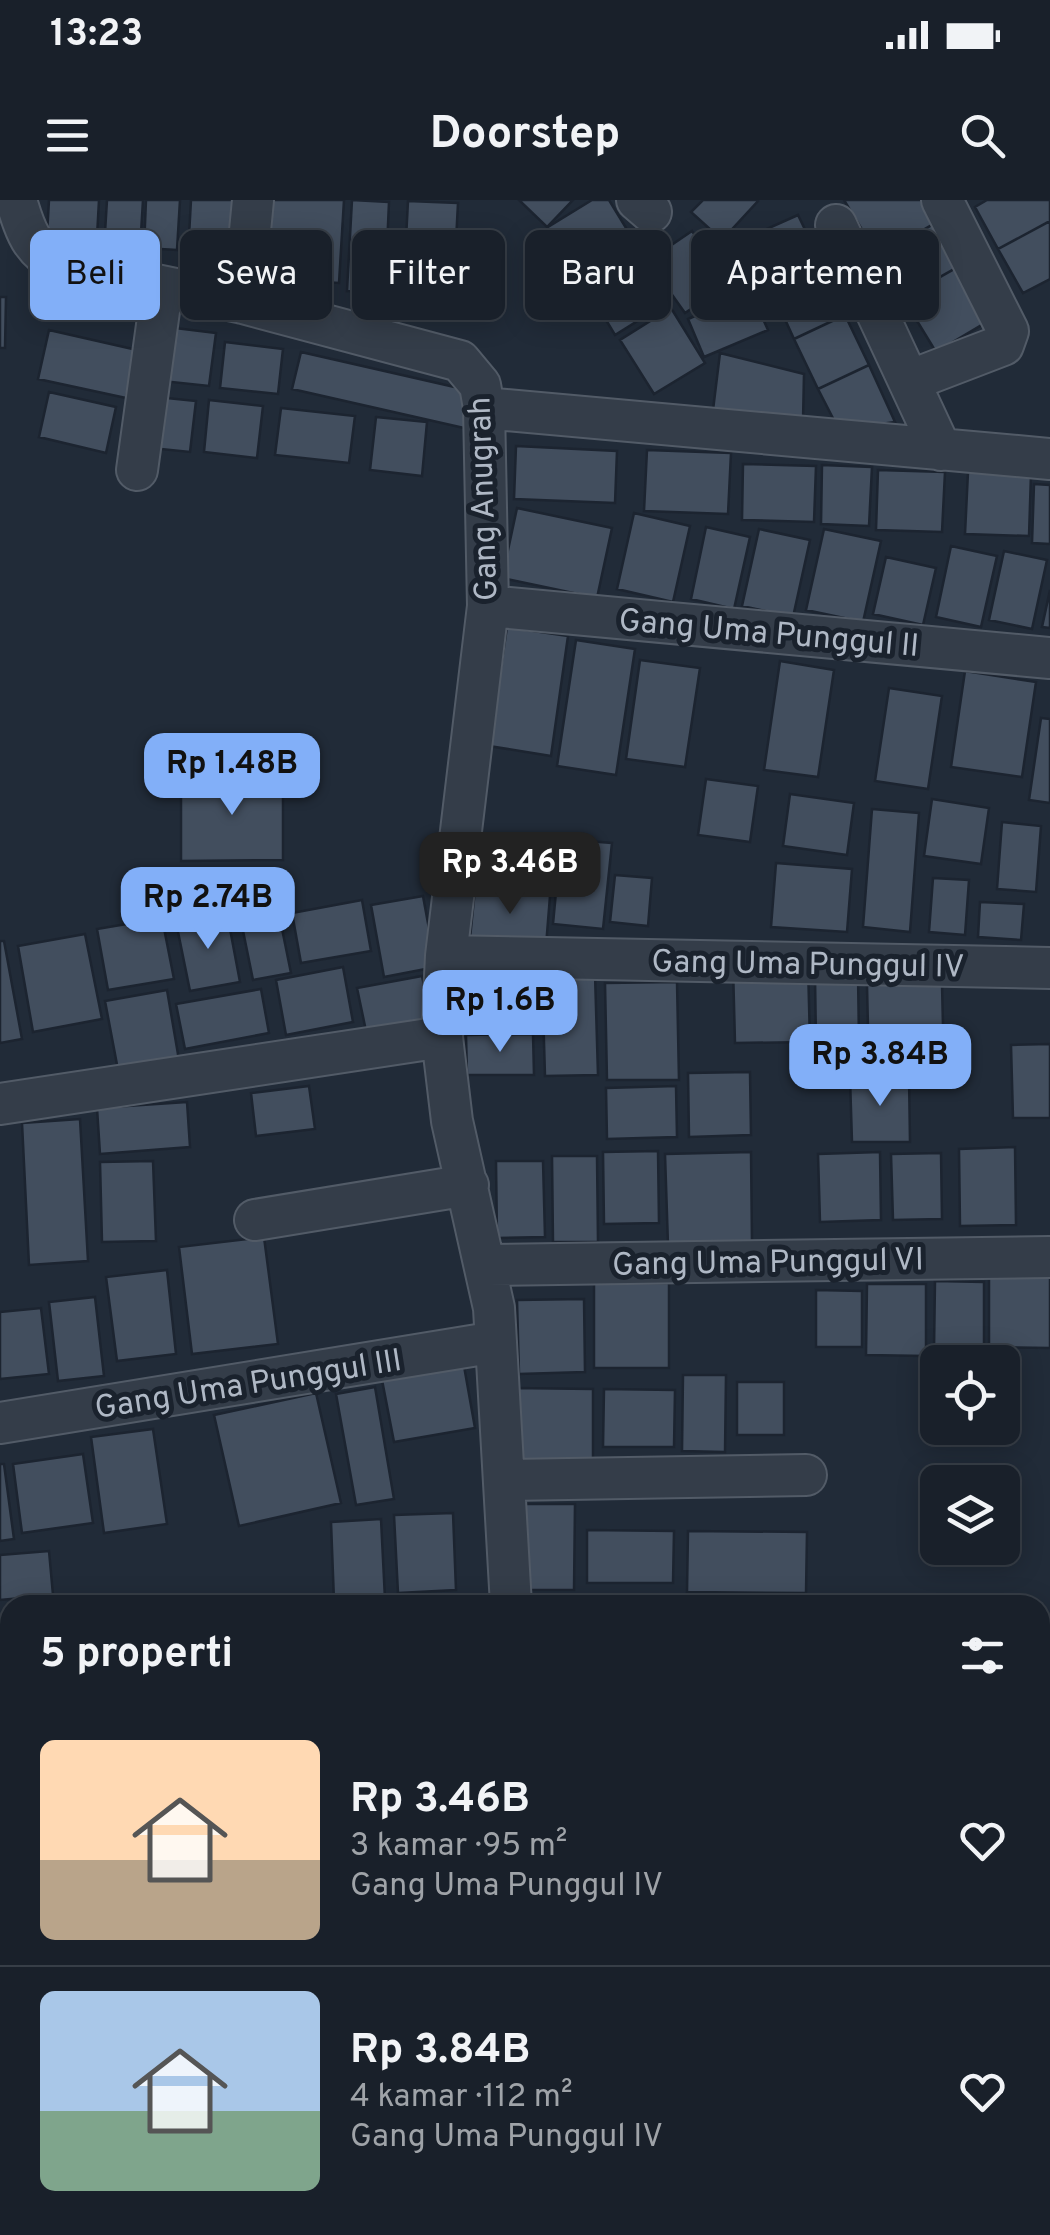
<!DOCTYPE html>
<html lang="id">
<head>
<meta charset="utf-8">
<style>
  :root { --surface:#19202a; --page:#262d36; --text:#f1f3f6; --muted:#9fa3a8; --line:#373e47; --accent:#82aff8 }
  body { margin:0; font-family:Overpass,sans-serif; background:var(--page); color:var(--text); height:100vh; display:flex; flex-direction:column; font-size:38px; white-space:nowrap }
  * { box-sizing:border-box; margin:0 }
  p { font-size:32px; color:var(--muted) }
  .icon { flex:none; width:55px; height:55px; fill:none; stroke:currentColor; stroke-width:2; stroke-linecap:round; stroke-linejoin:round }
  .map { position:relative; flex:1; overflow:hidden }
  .drawer { position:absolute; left:0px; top:1395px; width:1050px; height:640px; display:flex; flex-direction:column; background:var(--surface); border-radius:30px 30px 0 0; box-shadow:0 5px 25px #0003,0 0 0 2px var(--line) }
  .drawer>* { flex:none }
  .hud { position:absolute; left:30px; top:30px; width:990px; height:90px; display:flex; gap:20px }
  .fabs { position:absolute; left:920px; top:1145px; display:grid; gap:20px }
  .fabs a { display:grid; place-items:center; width:100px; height:100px; border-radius:15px; background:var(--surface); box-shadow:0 5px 25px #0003,0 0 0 2px var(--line); font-size:50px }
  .price { position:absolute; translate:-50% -85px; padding:0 22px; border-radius:20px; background:var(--accent); color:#111; font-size:32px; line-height:65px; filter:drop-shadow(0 2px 5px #0008) }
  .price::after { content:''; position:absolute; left:50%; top:60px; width:30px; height:22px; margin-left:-15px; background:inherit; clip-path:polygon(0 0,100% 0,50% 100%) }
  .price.on { background:#222; color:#fff }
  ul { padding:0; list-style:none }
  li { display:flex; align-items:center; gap:30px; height:250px; padding:0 40px }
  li+li { border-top:2px solid var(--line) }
  li span { display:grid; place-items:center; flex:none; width:280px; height:200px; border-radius:15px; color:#555 }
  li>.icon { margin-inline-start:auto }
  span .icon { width:120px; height:120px; fill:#fffc; stroke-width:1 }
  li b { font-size:42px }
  h2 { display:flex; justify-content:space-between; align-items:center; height:120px; padding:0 40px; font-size:42px }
  .tag { padding:0 35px; border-radius:15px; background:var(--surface); box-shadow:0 5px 25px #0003,0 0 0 2px var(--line); font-size:35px; line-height:90px }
  .tag.on { background:var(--accent); color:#111 }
  .status { display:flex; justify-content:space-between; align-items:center; height:70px; padding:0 50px; background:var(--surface); direction:ltr }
  .status svg { height:28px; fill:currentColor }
  header { display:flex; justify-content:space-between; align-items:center; height:130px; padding:0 40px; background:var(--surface); font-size:45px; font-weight:700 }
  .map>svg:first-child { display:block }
  .building { fill:#424e5e; stroke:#1c2430; stroke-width:2.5 }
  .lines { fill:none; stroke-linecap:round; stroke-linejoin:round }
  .minor-casing { stroke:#525b67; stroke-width:44 }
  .minor { stroke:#343d49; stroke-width:40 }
  .labels { text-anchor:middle; stroke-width:10; stroke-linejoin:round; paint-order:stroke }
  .street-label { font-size:32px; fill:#afb8c5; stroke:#1a222d }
</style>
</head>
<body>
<div class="status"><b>13:23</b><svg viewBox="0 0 49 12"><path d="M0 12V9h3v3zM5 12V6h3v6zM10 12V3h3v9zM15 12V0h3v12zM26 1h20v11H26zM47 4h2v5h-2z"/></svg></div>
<header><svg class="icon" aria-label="menu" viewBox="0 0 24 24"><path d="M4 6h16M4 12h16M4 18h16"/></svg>Doorstep<svg class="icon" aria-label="search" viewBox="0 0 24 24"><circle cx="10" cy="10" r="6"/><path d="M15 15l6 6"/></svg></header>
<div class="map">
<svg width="1050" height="2035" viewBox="0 0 1050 2035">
  <rect width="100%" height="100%" fill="#212b38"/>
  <path class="building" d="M49,0H99L97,37L47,35Z
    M107,0H143L140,50L104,49Z
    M146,0H180L177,50L144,48Z
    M191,0H245L243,40L189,36Z
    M263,0H344L339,83L259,78Z
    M352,0L389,2L385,93L347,91Z
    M519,0H573L547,27Z
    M592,0H609L634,41L564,83L535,35Z
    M703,0H757L758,1L722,40L691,12Z
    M844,0H925L937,22L878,56Z
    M987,0H1050V21L998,49L975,7Z
    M408,1L458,3L454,80L404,78Z
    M798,15L824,69L773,93L747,38Z
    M1050,21V79L1023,93L998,49Z
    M937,22L963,64L903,98L878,56Z
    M692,31L729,83L685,113L648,61Z
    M963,64L995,117L936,152L903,98Z
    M824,69L845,115L794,139L773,93Z
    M642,71L663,105L615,135L594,100Z
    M751,92L768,130L704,157L688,119Z
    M0,97H6L5,148H0Z
    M671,108L705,163L654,194L620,140Z
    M845,115L869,165L818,189L794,139Z
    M167,127L216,133L209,186L162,181Z
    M49,130L137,150L126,198L38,179Z
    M225,142L283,149L278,194L220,188Z
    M301,152L472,191L464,228L292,189Z
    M720,153L804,174L803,221L713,210Z
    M869,165L895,222L839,230L818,189Z
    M49,192L116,207L106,253L39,237Z
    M157,197L196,201L190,252L151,248Z
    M209,200L263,206L257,258L204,252Z
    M281,208L355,216L349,263L275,255Z
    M376,217L427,222L422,276L370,270Z
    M516,246L617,251L615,303L514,299Z
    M647,250L731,253L728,314L644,311Z
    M743,264L816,266L814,322L742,320Z
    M822,265L872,267L869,326L821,324Z
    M878,270L945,272L942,332L876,330Z
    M968,272L1031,274L1029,336L965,334Z
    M1034,284L1050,285V344L1032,343Z
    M517,308L612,328L597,398L502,378Z
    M634,313L690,326L673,402L617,389Z
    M706,327L750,337L734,409L691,399Z
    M759,329L810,340L793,417L742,406Z
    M824,329L881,341L863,422L806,410Z
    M951,346L997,356L981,427L936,417Z
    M1004,351L1047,360L1032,429L989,420Z
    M886,357L936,368L923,425L873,414Z
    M1050,390V428L1042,427Z
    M507,427L568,436L551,556L489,546Z
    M576,440L635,449L616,575L557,566Z
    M640,460L700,468L685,567L626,559Z
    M780,461L834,470L818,577L764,570Z
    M965,471L1036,482L1022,577L951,567Z
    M889,488L942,496L928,589L875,581Z
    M1041,518L1050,519V603L1029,600Z
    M283,574V660L181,661V575Z
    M706,579L758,586L750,642L698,635Z
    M790,594L854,603L847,655L783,646Z
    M932,599L989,608L981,664L924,656Z
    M872,609L919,613L910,732L863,727Z
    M1002,622L1041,626L1036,692L997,689Z
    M561,639L612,643L603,729L553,724Z
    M478,640L547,646L543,693L473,686Z
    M776,663L852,669L847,732L771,727Z
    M615,675L652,678L648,726L610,722Z
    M933,678L969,680L965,735L929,732Z
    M475,689L550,696L546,746L470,738Z
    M423,696L436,767L384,777L371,705Z
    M362,700L371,751L301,763L292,713Z
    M980,702L1024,704L1021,740L978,737Z
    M227,713L240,782L190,791L176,722Z
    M279,714L291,773L253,780L241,721Z
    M162,718L174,779L108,790L97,729Z
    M85,734L102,819L33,832L18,746Z
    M0,741H4L22,839L0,843Z
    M808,765L810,842L735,843L733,767Z
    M343,767L353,822L286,835L276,780Z
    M528,769L529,820L468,821L467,770Z
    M595,774L598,875L545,876L542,775Z
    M858,775L859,840L816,842L815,776Z
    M422,776L431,818L366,831L357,788Z
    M677,782L679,880H607L605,783Z
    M942,784L944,868L869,870L867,785Z
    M261,789L269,833L185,849L176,804Z
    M167,790L179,860L118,870L105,801Z
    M533,834L534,875H467L466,835Z
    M1050,844V918H1013L1011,845Z
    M750,872L751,935L689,937L688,873Z
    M909,876L910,942H852L850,878Z
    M309,886L315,929L256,936L251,893Z
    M676,886L677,937L607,939L606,888Z
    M187,902L190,947L100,954L97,908Z
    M80,919L88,1061L29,1065L22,923Z
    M1015,947L1016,1025L960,1026L959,949Z
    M658,951L659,1023L604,1024L603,952Z
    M751,952L752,1043L668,1045L665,954Z
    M880,952L881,1020L820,1022L818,954Z
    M941,953L942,1019L893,1020L891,954Z
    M552,956H597L598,1042H553Z
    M153,961L156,1041L102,1042L100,962Z
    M496,961H543L545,1037L497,1038Z
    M264,1037L278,1144L192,1154L179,1047Z
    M167,1070L176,1154L117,1161L106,1077Z
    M989,1071L1050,1072V1148L989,1147Z
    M935,1081L984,1082V1150H934Z
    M594,1083H669V1168H594Z
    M867,1084H926V1156L866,1155Z
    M816,1090L862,1091V1147H816Z
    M95,1097L104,1176L58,1181L49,1102Z
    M584,1099L585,1172L519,1174L517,1100Z
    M41,1108L49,1174L0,1179V1112Z
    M464,1166L475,1228L394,1242L382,1180Z
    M683,1175H726L725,1252L682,1251Z
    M737,1182H784V1235H737Z
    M375,1187L394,1299L356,1305L336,1194Z
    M512,1188L593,1189V1261H511Z
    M604,1189L675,1190L674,1247H603Z
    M316,1193L341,1303L239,1326L214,1215Z
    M153,1229L167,1324L104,1333L91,1237Z
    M83,1254L93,1323L22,1333L13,1264Z
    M0,1264H4L14,1339L0,1341Z
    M520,1304H575L574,1390H519Z
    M453,1313L456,1390L398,1393L394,1315Z
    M381,1319L385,1399L334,1401L331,1322Z
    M587,1330L674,1331L673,1383H587Z
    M688,1331L807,1332L806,1393L687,1392Z
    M49,1351L53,1395L0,1400V1355Z
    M464,1396V1405H400V1399Z
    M10,2018V2025H32L33,2035H0V2019Z
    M36,2025H83V2035H36Z
    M89,2025H150L151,2035H89Z
    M154,2025H200V2035H155Z
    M206,2025H244V2035H207Z
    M249,2025H307L308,2035H249Z
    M315,2025H370V2035H316Z
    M382,2025H443V2035H382Z"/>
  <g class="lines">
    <g class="minor-casing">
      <path id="minor" d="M16,0C25,31 31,49 60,65L243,103L460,161L480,185L484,208L488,406L446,756L442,837L452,921L494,1108L511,1405
        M637,0L651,12
        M836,25L941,250
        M243,103L253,0
        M909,181L1003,145L1008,131L942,0
        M484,208L1050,259
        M137,270L162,89
        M488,406L1050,458
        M446,756L1050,768
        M0,904L442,837
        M255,1020L468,985
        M487,1065L1050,1057
        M0,1223L496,1142
        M505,1280L806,1275
        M0,1854L10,1853
        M501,2035L502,2025"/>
    </g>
    <use href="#minor" class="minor"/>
  </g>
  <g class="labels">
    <g class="street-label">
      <text transform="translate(482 299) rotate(-92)" y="11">Gang Anugrah</text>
      <text transform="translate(769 432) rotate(5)" y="11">Gang Uma Punggul II</text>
      <text transform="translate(808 763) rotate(1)" y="11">Gang Uma Punggul IV</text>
      <text transform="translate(768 1061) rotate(-1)" y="11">Gang Uma Punggul VI</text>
      <text transform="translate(248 1183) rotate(-9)" y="11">Gang Uma Punggul III</text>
    </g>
  </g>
</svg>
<div class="fabs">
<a><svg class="icon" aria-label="locate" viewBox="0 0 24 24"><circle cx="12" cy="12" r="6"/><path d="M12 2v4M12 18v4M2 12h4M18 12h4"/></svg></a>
<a><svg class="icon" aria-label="layers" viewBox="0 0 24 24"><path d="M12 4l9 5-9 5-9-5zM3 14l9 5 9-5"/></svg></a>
</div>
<b class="price" style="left:232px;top:618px">Rp 1.48B</b>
<b class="price on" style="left:510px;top:717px">Rp 3.46B</b>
<b class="price" style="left:208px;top:752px">Rp 2.74B</b>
<b class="price" style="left:500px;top:855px">Rp 1.6B</b>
<b class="price" style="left:880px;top:909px">Rp 3.84B</b>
<div class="hud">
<a class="tag on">Beli</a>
<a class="tag">Sewa</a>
<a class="tag">Filter</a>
<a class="tag">Baru</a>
<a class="tag">Apartemen</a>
</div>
<section class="drawer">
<h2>5 properti<svg class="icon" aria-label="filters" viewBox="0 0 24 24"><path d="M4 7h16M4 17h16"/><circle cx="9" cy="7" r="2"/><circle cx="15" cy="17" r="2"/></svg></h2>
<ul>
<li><span style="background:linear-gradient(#ffd9b3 60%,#b9a48a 0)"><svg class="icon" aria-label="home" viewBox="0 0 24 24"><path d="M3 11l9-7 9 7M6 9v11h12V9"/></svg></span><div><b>Rp 3.46B</b><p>3 kamar · 95 m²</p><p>Gang Uma Punggul IV</p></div><svg class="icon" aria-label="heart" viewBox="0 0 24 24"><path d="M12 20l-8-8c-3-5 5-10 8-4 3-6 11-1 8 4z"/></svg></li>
<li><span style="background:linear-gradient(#a9c7e8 60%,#7fa58c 0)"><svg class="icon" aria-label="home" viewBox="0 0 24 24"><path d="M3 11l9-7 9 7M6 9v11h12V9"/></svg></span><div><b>Rp 3.84B</b><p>4 kamar · 112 m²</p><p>Gang Uma Punggul IV</p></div><svg class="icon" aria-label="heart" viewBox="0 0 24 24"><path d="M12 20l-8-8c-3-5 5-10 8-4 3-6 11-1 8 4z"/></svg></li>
</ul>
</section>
</div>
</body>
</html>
